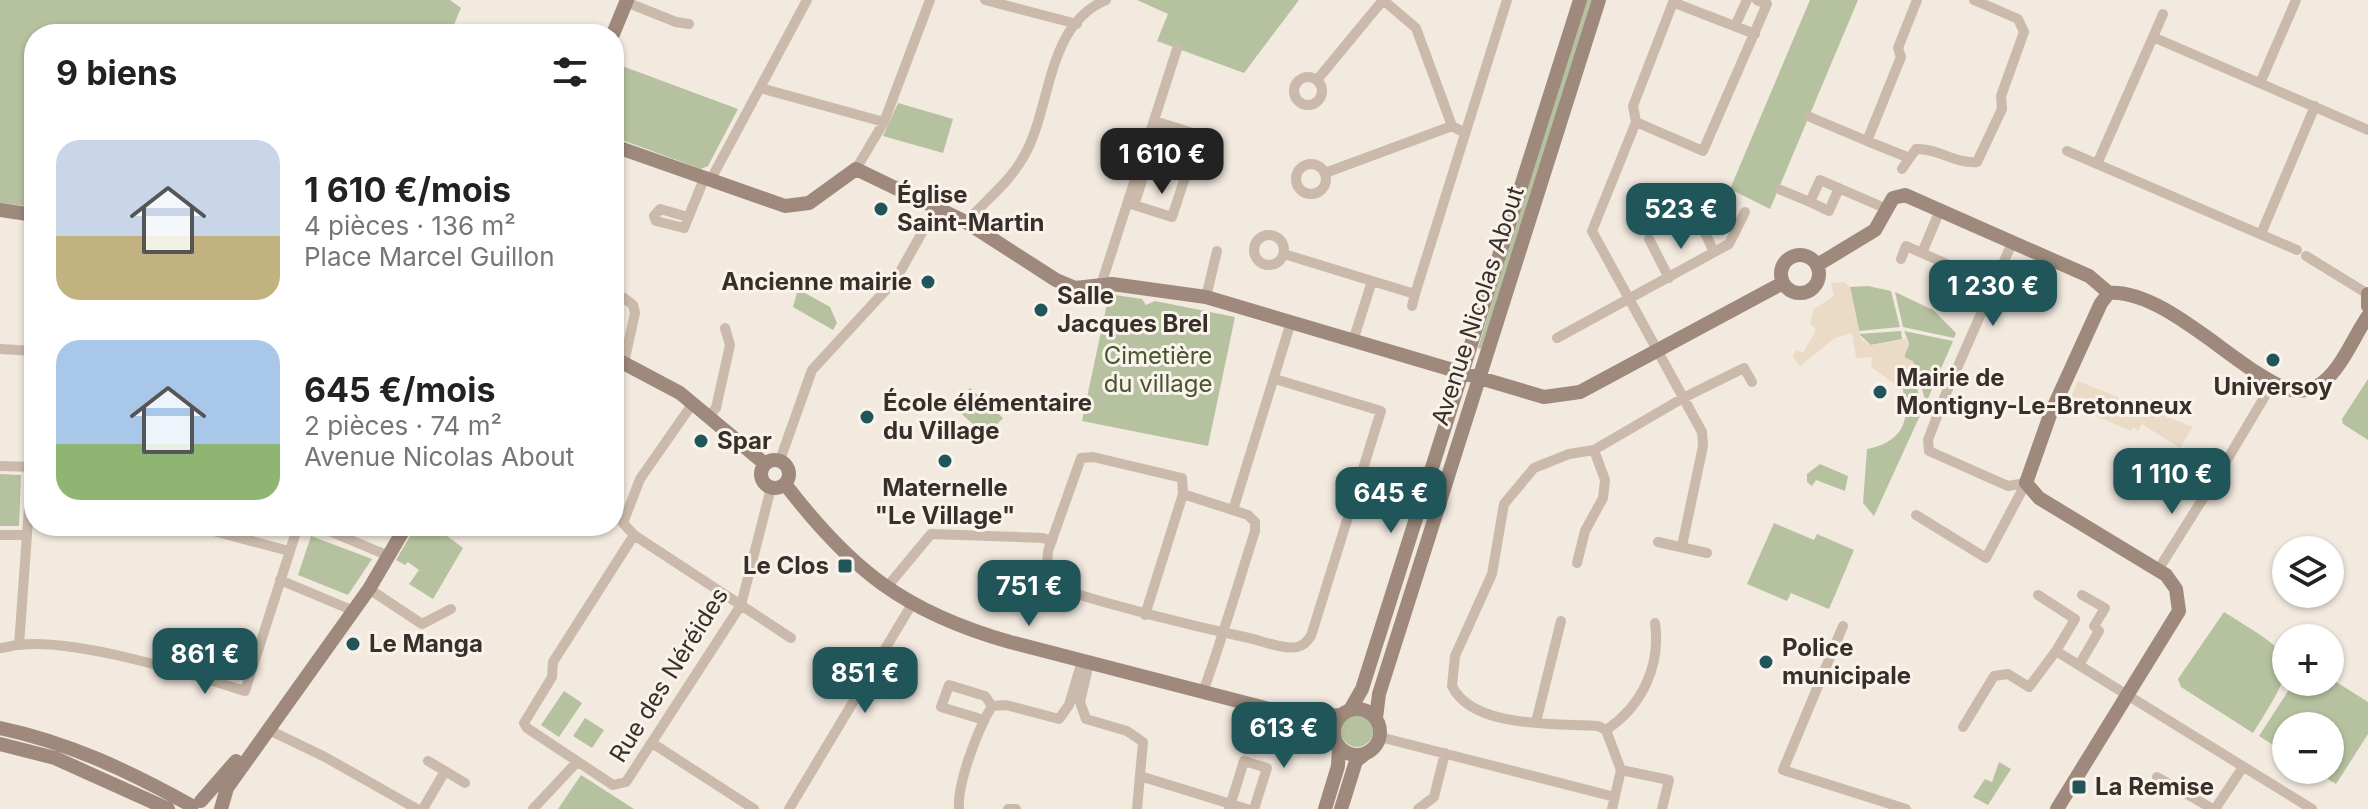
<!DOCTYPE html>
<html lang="fr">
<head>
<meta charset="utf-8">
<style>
  :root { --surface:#fff; --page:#f6f6f6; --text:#222; --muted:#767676; --accent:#205559 }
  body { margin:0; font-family:Inter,sans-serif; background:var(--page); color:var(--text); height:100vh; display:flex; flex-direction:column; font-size:30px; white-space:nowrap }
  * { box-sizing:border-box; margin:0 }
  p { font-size:26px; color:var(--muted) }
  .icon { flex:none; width:44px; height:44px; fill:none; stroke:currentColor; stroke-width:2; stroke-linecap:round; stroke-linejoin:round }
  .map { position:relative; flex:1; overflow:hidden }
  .drawer { position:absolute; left:24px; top:24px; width:600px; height:512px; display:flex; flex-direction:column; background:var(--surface); border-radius:32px; box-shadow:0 2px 6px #0004 }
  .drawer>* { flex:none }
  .buttons { position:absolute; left:2272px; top:536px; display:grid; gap:16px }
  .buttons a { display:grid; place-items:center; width:72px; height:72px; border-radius:50%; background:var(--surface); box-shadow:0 2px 6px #0004; font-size:40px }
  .price { position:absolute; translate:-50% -68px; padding:0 18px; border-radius:16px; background:var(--accent); color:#fff; font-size:26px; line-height:52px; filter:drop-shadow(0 2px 4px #0008) }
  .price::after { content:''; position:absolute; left:50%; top:48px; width:24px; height:18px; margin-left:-12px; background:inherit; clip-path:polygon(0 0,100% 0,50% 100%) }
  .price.active { background:#222; color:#fff }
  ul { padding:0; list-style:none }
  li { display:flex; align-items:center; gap:24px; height:200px; padding:0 32px }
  li span { display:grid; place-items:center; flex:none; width:224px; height:160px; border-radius:24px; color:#555 }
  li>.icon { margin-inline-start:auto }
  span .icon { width:96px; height:96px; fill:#fffc; stroke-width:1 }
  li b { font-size:34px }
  h2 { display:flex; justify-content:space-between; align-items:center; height:96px; padding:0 32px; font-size:34px }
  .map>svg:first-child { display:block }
  .green { fill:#b6c29f }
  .plaza { fill:#eadac6 }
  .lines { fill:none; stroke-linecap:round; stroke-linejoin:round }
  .street { stroke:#cbbaab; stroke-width:10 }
  .secondary { stroke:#9e897c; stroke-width:14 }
  .poi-dot { fill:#205559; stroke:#faf3ec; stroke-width:3 }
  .labels { text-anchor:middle; stroke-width:6; stroke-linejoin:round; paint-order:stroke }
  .poi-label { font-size:24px; font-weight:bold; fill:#382f2a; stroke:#faf3ec; text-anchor:start }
  .street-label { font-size:24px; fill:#382f2a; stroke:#faf3ec }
  .park-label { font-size:24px; fill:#47562e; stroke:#faf3ec }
</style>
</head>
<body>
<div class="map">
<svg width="2368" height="809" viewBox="0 0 2368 809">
  <rect width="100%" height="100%" fill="#f2e9df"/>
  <path class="green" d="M0,0H450L461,8L450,34H34V207L0,203Z
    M1137,0H1299L1244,73L1157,41L1168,14Z
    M1584,0H1594L1481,349L1478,348Z
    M1810,0H1858L1770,209L1730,189Z
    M614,63L738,109L708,166L701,169L614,137Z
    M898,103L953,119L943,153L883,136Z
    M1868,286L1891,291L1900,327L1859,331L1850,287Z
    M798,289L830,307L837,323L833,330L793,307Z
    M1895,292L1933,310L1956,333L1954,338L1903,327Z
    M1109,294L1142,299L1146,305L1155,301L1235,317L1208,446L1082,421Z
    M1901,331L1902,339L1871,345L1859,334Z
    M1904,331L1953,341L1926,403L1915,364L1904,357L1909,343Z
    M1913,374L1923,409L1874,516L1863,503L1867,449C1903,442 1912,419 1902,387L1897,388L1895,384Z
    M2368,379V440L2343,424L2342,419Z
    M970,388L1003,418L986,436L953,406Z
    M1820,464L1848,476L1845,491L1816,480L1812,486L1807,482V474Z
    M0,474L21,475L19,526H0Z
    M1774,523L1814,540L1817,534L1854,550L1829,609L1791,593L1787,601L1747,584Z
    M416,526H434L463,548L433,599L409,584L419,570L408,562L405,565L396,560Z
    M311,536L372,559L348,595L298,575Z
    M2224,612C2299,659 2302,655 2253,733L2181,687L2178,679Z
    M2330,678L2368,702V734L2336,784L2313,770H2330V726H2286V753L2259,736L2294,682H2330Z
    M564,691L582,703L559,737L541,725Z
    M1341 731a16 16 0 1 1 32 0a16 16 0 1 1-32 0Z
    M585,718L604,730L592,748L573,736Z
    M1999,762L2011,769L1988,805L1973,797L1985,779L1992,782Z
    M581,775L634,809H558Z"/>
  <path class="plaza" d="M1844,282L1850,287L1861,339L1871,345L1906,339L1909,345L1904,357L1913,361L1916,372L1895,384L1871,367L1872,357L1856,358L1852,333L1835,338L1800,366L1793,357L1796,350L1803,353L1816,330L1810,323L1814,309L1834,296L1831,283Z
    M2078,381L2122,399L2193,427L2180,448L2142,424L2138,431L2133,427L2131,431L2068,404Z"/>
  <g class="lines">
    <path class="street" d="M985,0L1077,24
      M1383,0L1416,28L1452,126L1465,133
      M1674,0L1633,106L1636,122L1592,231L1702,432L1703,446L1682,546
      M626,2L676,22L689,24
      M1675,3L1755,34
      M1735,26L1747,0
      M2153,37L2163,14
      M1294 91a14 14 0 1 1 28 0a14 14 0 1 1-28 0Z
      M1317,80L1383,0
      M2261,81L2296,0
      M760,88L884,122
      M1810,117L1867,141
      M1636,122L1703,151L1767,4L1757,0
      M1161,123L1199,135L1172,217L1134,205Z
      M2067,151L2097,164
      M1907,157L1867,141L1901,57L1898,48L1917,0
      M1296 179a15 15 0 1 1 30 0a15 15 0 1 1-30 0Z
      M856,169L884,122L930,0
      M1902,169L1916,149C1938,148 1955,164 1977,162L2002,109L2001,96L2024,32L2018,19L1974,0
      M1325,173L1452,126
      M710,181L807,0
      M1839,188L1829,211L1810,202L1820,180L1887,209
      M1781,190L1810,202
      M1697,216L1714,252
      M688,217L660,209L654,216L656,221L684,228L704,179
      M966,222C985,201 1010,182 1024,156C1052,108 1045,26 1106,0
      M2261,234L2315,106
      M1254 250a15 15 0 1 1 30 0a15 15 0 1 1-30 0Z
      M1649,239L1669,278
      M2297,250L2097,164L2153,37L2368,130
      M1922,253L1940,210
      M1284,254L1372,281
      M2306,256L2368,294
      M1901,259L1906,246L1981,279
      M1101,285L1177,49
      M1206,297L1217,251
      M1412,306L1415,294
      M1557,338L1729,244L1745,212
      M1353,341L1372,281L1415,294L1507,0
      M0,349L34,351
      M624,363L635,313L633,305L624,298
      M1944,398L2012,243
      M1942,403L1928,440L1929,451L2008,486L2026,483
      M709,416L716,408L730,345L725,328
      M780,460L812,370L896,279L937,206
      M0,466L32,467
      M2221,470L2274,381
      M771,488L741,605L626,782L613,785L527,728L524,723L552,677L553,662L634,535L791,638
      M1233,510L1291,322
      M1916,515L1986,558L2026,483
      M195,526L289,551
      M317,526L389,556
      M0,535H26
      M634,535L623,523L640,479L693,403
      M1658,542L1707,553
      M1577,563L1585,531L1603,498L1605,480L1594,450
      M2158,570L2214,481
      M280,580L354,611
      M887,587L931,534L1043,538L1052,541
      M369,589L422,624L451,609
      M2038,595L2075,619L2056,651
      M1145,615L1183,494
      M1843,626L1783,770L1906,809
      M19,645L34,438
      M0,648C7,648 12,645 18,645C76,638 187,673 245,691L298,526
      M1089,663L1080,702L1086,719L1127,731L1143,742L1137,809
      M2079,665L2099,631L2094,626L2105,608L2082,595
      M1203,692C1222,639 1238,584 1255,531V522L1248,515L1183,494L1182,478L1093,457L1081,458L1048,551L1046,581L1053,587C1118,607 1183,624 1249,638C1263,641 1284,650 1297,647C1304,646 1307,641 1311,636L1381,411L1275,379
      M984,720L941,707L949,685L985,696L992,706
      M1536,722L1561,621
      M1963,727L1994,676L2008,674L2029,687L2056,651L2312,809
      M269,730L325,757L417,809
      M1606,730C1642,706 1661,666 1655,623
      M1380,737L1615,797
      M652,743L754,809
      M428,761L445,771
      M1621,770L1606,730L1598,726C1556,723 1473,729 1452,686L1455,656L1492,574L1504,504L1534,468L1569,454L1594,450L1683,398L1744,368L1752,382
      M1140,776L1247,809
      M2157,777L2213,809
      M423,809L445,771L465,783
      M533,809L577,762
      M789,809L912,604
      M959,809C957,783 978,729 992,706L1006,705L1059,719L1069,705L1082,661
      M1008,809H1016
      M1229,809L1244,761L1267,768L1254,809
      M1418,809L1434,797L1445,753
      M1612,809L1621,770L1669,780L1662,809
      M2215,809L2243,767"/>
    <path class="secondary" d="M613,34L627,0
      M614,146L785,206L809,203L856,169L966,222L1056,280L1075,288L1112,284L1206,297L1544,397L1580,392L1781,284
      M0,210L34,215
      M1781 274a19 19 0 1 1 38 0a19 19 0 1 1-38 0Z
      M1819,264L1875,230L1893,198L1905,195L2089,276L2109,293
      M2368,294V306
      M614,358L680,393L765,464
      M761 474a14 14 0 1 1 28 0a14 14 0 1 1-28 0Z
      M785,484C851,570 904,612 1010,642L1300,717L1336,742
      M1334 732a23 23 0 1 1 46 0a23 23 0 1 1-46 0Z
      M1350,710L1362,689L1580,0
      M1300,717L1342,715
      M1376,718L1379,694L1599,0
      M0,728C68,742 131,772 192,806
      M0,744L55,758L168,809
      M201,801L236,761
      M221,809L227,788L369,589L406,526
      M1325,809L1338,766L1339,746
      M1341,809L1356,761L1365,754
      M2057,809L2179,611L2176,589L2166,575L2039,498L2026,483L2050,415L2101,303L2109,293C2165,289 2238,371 2287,389C2299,393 2313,390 2322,383C2342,368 2354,336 2368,316"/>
  </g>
  <g class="poi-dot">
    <circle cx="881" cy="209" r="8"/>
    <circle cx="928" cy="282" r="8"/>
    <circle cx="1041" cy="310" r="8"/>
    <circle cx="2273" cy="360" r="8"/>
    <circle cx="1880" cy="392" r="8"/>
    <circle cx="867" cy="417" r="8"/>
    <circle cx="701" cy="441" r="8"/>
    <circle cx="945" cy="461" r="8"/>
    <rect x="837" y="558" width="16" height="16" rx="4"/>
    <circle cx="353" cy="644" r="8"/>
    <circle cx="1766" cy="662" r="8"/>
    <rect x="2071" y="779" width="16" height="16" rx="4"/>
  </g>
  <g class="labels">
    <g class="poi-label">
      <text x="897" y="203">Église<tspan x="897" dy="28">Saint-Martin</tspan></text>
      <text x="912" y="290" text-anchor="end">Ancienne mairie</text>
      <text x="1057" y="304">Salle<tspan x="1057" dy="28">Jacques Brel</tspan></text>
      <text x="1896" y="386">Mairie de<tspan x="1896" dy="28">Montigny-Le-Bretonneux</tspan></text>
      <text x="2273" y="395" text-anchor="middle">Universoy</text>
      <text x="883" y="411">École élémentaire<tspan x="883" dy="28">du Village</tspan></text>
      <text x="717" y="449">Spar</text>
      <text x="945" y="496" text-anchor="middle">Maternelle<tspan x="945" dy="28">"Le Village"</tspan></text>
      <text x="829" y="574" text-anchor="end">Le Clos</text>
      <text x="369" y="652">Le Manga</text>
      <text x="1782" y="656">Police<tspan x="1782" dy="28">municipale</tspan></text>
      <text x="2095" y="795">La Remise</text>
    </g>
    <g class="street-label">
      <text transform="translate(1478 306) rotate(-72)" y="8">Avenue Nicolas About</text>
      <text transform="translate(669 675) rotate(-58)" y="8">Rue des Néréides</text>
    </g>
    <g class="park-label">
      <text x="1158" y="364">Cimetière<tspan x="1158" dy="28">du village</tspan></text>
    </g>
  </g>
</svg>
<div class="buttons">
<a><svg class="icon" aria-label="layers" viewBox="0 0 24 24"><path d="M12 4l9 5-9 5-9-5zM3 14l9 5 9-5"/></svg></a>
<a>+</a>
<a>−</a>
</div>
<b class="price active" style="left:1162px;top:196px">1 610 €</b>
<b class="price" style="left:1681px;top:251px">523 €</b>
<b class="price" style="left:1993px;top:328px">1 230 €</b>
<b class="price" style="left:2172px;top:516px">1 110 €</b>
<b class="price" style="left:1391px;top:535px">645 €</b>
<b class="price" style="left:1029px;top:628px">751 €</b>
<b class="price" style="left:205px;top:696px">861 €</b>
<b class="price" style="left:865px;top:715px">851 €</b>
<b class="price" style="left:1284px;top:770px">613 €</b>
<section class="drawer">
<h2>9 biens<svg class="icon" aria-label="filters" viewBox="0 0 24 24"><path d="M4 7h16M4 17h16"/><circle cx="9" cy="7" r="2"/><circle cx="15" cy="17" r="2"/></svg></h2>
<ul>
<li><span style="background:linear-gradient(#c9d6e8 60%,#c2b280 0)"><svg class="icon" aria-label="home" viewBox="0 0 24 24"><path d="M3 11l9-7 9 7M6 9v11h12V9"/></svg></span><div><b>1 610 €/mois</b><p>4 pièces · 136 m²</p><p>Place Marcel Guillon</p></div></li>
<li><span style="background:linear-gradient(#a9c7e8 65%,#8fb573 0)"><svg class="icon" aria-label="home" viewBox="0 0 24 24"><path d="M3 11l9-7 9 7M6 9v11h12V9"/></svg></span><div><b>645 €/mois</b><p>2 pièces · 74 m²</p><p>Avenue Nicolas About</p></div></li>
</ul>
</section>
</div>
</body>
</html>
